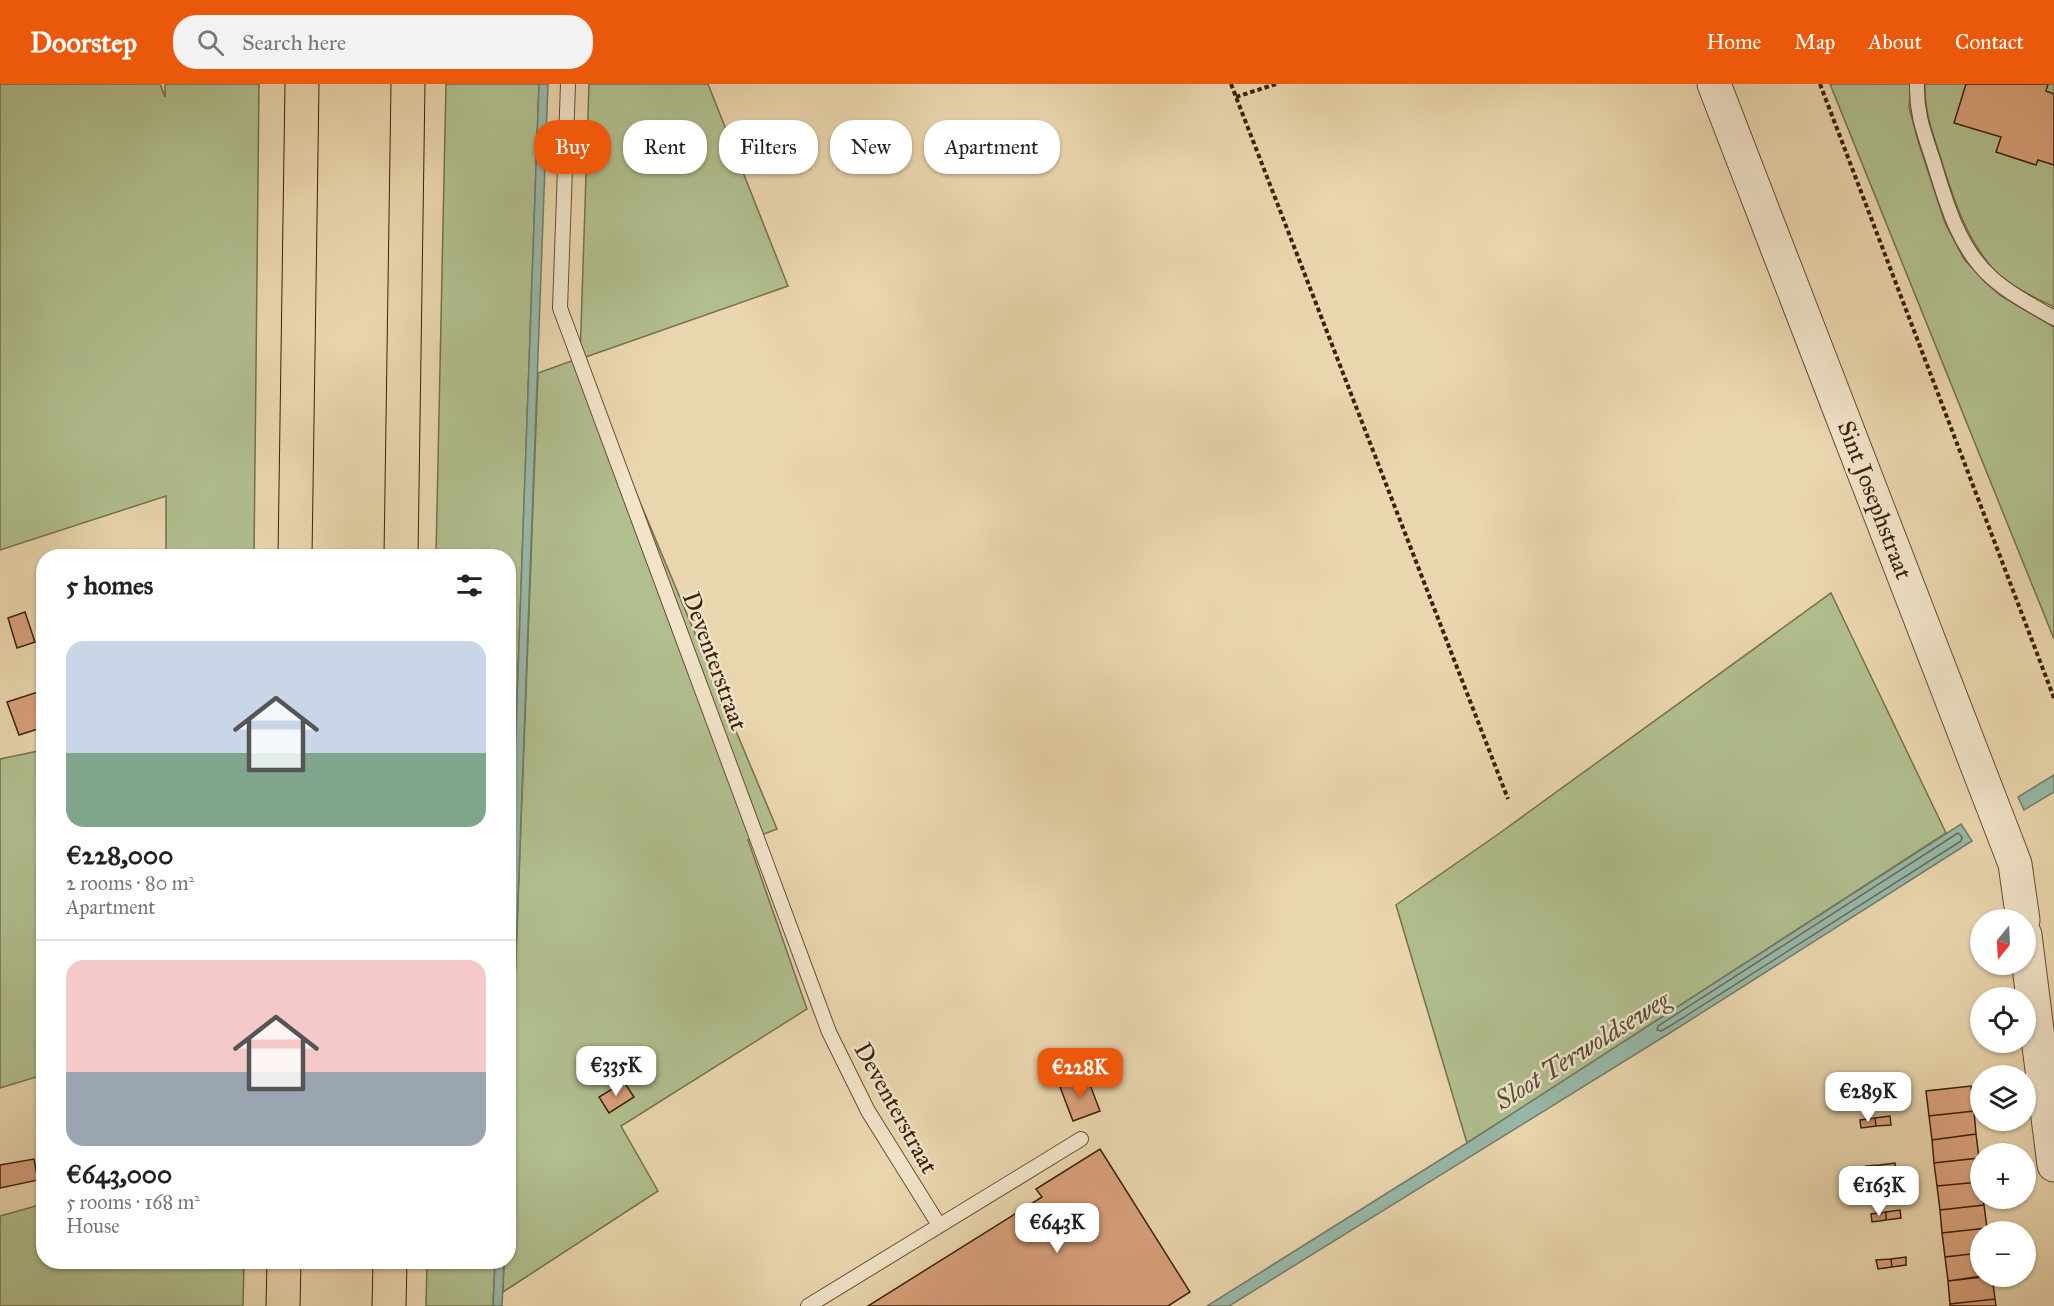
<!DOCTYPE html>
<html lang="en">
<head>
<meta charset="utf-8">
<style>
  :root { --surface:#fff; --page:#f2f2f2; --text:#222; --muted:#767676; --line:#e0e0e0; --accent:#ea580c }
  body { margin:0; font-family:"IM FELL Great Primer",serif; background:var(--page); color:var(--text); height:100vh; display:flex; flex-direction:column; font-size:22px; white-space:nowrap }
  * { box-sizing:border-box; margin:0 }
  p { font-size:20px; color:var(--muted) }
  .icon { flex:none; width:33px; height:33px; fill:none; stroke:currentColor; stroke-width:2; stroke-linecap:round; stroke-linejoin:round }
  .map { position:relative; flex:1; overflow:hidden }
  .side { position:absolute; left:36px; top:465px; width:480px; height:720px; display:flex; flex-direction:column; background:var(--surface); border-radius:24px; box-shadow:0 2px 4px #0004 }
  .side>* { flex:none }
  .top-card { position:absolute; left:534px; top:36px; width:570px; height:54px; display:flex; gap:12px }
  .needle { width:39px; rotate:198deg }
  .tools { position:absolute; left:1970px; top:825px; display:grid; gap:12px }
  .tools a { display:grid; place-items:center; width:66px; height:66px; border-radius:50%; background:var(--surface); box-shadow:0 2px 4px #0004; font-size:30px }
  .price { position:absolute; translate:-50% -51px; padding:0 14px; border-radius:12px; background:#fff; color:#222; font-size:20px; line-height:39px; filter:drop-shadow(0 2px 3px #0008) }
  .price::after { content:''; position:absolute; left:50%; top:36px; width:18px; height:14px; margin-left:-9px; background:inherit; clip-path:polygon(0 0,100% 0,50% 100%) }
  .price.active { background:var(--accent); color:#fff }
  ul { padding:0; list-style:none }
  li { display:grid; align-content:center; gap:12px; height:318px; padding:0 30px }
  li+li { border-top:2px solid var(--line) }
  li span { display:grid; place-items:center; height:186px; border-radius:18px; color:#555 }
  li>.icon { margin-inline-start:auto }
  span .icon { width:108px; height:108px; fill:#fffc; stroke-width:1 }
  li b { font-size:26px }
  h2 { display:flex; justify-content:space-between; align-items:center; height:72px; padding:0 30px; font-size:26px }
  .pill { padding:0 21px; border-radius:24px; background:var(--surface); box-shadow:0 2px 4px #0004; font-size:21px; line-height:54px }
  .pill.active { background:var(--accent); color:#fff }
  header { display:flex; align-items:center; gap:36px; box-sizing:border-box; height:84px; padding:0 30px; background:var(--accent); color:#fff }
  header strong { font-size:28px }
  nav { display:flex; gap:33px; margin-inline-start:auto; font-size:21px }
  .search { width:420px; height:54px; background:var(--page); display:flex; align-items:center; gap:15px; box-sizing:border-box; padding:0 21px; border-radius:24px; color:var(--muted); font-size:22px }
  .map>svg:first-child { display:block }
  .green { fill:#b1bf8f; stroke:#76704c; stroke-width:1.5 }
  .water { fill:#98b9a9; stroke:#737c69; stroke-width:1.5 }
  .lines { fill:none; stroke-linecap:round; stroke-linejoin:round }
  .shore { stroke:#6a6c5a; stroke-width:1.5 }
  .building { fill:#d9a17b; stroke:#3b200a; stroke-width:1.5 }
  .service-casing { stroke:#674e33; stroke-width:16 }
  .tertiary-casing { stroke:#674e33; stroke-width:35 }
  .motorway-casing { stroke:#3b200a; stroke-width:35 }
  .path { stroke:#3b200a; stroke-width:4; stroke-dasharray:4.5 3; stroke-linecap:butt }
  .service { stroke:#f1e4ca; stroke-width:14 }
  .tertiary { stroke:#f1e4ca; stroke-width:33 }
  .motorway { stroke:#ead6ae; stroke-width:33 }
  .labels { text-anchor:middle; stroke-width:5; stroke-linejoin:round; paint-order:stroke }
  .street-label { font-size:24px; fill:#3b200a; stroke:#f1e4ca }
  .water-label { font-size:26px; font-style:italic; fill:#574e3a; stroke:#f1e4ca }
</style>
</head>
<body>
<header>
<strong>Doorstep</strong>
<div class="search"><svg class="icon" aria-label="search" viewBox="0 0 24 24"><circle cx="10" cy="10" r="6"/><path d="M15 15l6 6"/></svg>Search here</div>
<nav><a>Home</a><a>Map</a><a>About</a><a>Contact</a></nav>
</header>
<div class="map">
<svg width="2054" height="1222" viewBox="0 0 2054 1222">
  <rect width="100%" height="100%" fill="#ead6ae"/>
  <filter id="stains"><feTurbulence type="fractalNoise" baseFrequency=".00333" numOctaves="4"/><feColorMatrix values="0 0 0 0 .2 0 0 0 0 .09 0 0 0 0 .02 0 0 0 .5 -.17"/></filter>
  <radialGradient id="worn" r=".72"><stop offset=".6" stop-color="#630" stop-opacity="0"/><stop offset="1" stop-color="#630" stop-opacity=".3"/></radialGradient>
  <path class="green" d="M0,0H160L165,13V0H259L254,472H166V412L0,466Z
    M446,0H539L509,840L508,472H436Z
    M589,0H708L788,202L580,275L777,745L748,756L807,925L621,1042L658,1107L503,1208L504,1178H508L509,1058L538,289L580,274Z
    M1830,0H1911L1909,23L1918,57L1945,139L1964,175L1985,198L2001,212L2054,243V555Z
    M1925,0H2054V223C2034,213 2011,203 1995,187C1965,154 1953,113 1940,72C1932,46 1924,27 1925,0Z
    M1831,509L1946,749L1467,1059L1396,821L1497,751Z
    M43,666V991L0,1004V675Z
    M43,1120L44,1178H244L243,1222H0V1132Z
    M427,1178H495L493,1222H426Z"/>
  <path class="water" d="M539,0H548L509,1058V840Z
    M2054,691V708L2024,726L2018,713Z
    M1961,740L1972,757L1673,947L1229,1222H1207L1467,1059Z
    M495,1178H504L502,1222H493Z"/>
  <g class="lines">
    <path class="shore" d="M1958,749L1962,753L1961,757L1670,942L1661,947L1657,946L1658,942Z
      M508,771L513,775L508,899"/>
  </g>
  <path class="building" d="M1966,0H2048L2046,7L2054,10V81L2038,76L2036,81L1996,68L2001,53L1954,39Z
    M25,528L35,558L17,564L8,534Z
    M44,606V643L19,651L7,618Z
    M1087,993L1100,1027L1073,1037L1060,1003Z
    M624,998L634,1013L609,1029L599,1013Z
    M1971,1002L1974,1027L1929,1032L1926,1007Z
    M1974,1027L1976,1050L1932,1056L1929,1032Z
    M1890,1032L1891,1041L1876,1042L1875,1034Z
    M1875,1034L1876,1042L1861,1044L1860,1036Z
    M1976,1050L1979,1074L1934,1079L1932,1056Z
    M1100,1065L1190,1208L1168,1222H868L1042,1113L1036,1105Z
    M1979,1074L1980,1098L1937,1102L1934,1079Z
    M34,1075L38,1096L0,1104V1081Z
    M1895,1079L1896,1088L1881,1089L1880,1081Z
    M1880,1081L1881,1089L1867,1091L1866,1082Z
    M1980,1098V1114H1983L1984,1121L1940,1126L1937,1102Z
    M1984,1121L1987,1144L1942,1149L1940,1126Z
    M1900,1126L1901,1134L1886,1136V1128Z
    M1886,1128V1136L1872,1138L1871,1130Z
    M1987,1144V1148H1980V1169L1945,1173L1942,1149Z
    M1980,1169V1192H1982L1948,1197L1945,1173Z
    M1906,1173V1181L1892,1183L1891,1175Z
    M1891,1175L1892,1183L1878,1185L1876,1176Z
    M1992,1192L1995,1215L1950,1220L1948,1197Z
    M1995,1215L1996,1222H1950V1220Z"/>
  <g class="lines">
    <g class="service-casing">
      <path id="service" d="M568,0L560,224L829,948L868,1027L939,1141
        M1917,0C1916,29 1924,49 1933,76C1946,118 1958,164 1992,194C2010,210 2033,222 2054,234
        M808,1222L1081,1055"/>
    </g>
    <g class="tertiary-casing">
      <path id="tertiary" d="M1714,0L2007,759L2015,780L2023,836
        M2025,851L2054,1081"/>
    </g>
    <g class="motorway-casing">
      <path id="motorway" d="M295,472L302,0
        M401,472L408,0
        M283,1222L284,1178
        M389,1222L390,1178"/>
    </g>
    <path class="path" d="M1231,0L1508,715
      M1820,0L2054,614
      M1236,13L1276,0"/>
    <use href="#service" class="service"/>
    <use href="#tertiary" class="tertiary"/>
    <use href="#motorway" class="motorway"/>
  </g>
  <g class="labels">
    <g class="street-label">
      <text transform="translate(1875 416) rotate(69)" y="8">Sint Josephstraat</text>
      <text transform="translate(715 577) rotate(70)" y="8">Deventerstraat</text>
      <text transform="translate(896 1024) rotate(61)" y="8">Deventerstraat</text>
    </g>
    <g class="water-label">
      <text transform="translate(1582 966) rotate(-32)" y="9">Sloot Terwoldseweg</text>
    </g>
  </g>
  <rect width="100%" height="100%" filter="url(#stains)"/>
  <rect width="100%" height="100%" fill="url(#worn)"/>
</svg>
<div class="tools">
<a><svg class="needle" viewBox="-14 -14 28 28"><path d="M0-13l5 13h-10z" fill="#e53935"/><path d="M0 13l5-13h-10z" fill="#767676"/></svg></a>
<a><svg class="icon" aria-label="locate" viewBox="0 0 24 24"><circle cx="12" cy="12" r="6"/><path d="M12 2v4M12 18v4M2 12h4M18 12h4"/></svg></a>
<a><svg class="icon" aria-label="layers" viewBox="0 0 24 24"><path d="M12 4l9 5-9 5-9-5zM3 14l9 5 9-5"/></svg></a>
<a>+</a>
<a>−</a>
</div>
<b class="price" style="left:616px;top:1013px">€335K</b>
<b class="price active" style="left:1080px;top:1015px">€228K</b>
<b class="price" style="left:1868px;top:1039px">€289K</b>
<b class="price" style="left:1879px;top:1133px">€163K</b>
<b class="price" style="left:1057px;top:1170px">€643K</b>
<div class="top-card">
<a class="pill active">Buy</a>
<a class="pill">Rent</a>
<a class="pill">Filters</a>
<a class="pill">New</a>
<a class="pill">Apartment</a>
</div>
<section class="side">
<h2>5 homes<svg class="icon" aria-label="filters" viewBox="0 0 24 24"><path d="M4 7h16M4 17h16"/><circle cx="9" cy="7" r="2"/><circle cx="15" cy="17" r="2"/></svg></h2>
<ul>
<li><span style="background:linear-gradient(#c9d6e8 60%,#7fa58c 0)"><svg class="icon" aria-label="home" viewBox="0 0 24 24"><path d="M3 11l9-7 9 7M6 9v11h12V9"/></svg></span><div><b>€228,000</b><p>2 rooms · 80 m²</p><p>Apartment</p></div></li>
<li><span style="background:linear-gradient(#f6c9c9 60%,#9aa5b1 0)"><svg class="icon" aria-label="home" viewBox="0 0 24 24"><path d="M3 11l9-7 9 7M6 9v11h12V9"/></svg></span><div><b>€643,000</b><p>5 rooms · 168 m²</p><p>House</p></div></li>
</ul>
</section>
</div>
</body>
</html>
